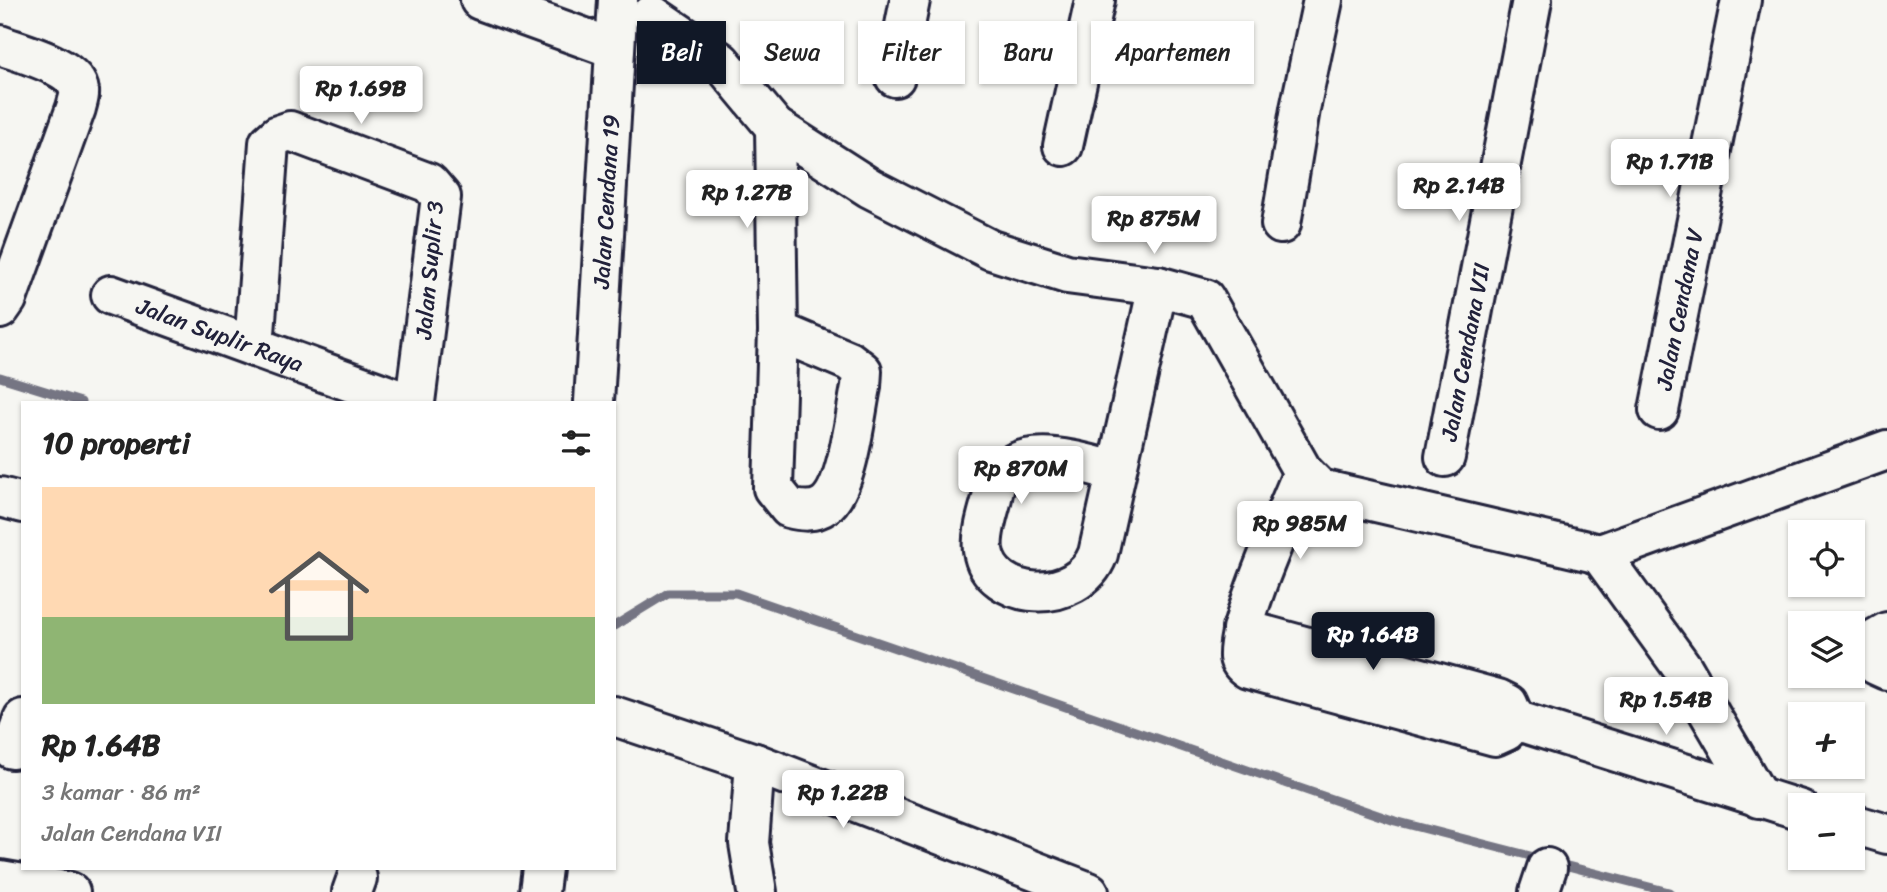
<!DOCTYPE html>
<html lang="id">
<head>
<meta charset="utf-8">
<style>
  :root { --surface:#fff; --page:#f6f6f6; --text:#222; --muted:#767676; --line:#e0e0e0; --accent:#111827 }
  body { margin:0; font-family:Sriracha,sans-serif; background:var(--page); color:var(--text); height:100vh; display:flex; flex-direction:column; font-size:26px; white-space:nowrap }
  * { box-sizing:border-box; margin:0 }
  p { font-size:23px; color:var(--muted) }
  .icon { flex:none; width:38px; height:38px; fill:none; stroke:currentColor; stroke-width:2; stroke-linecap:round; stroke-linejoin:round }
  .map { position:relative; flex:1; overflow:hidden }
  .side { position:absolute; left:21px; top:401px; width:595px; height:469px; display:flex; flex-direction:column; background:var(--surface); border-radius:0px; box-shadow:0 2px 5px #0004 }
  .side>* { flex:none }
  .hud { position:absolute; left:637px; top:21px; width:665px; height:63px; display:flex; gap:14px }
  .tools { position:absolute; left:1788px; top:520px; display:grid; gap:14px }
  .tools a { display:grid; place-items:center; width:77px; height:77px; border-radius:0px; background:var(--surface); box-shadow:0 2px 5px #0004; font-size:35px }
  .price { position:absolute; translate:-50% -60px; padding:0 16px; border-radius:7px; background:#fff; color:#222; font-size:23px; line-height:46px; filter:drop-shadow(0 2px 4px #0008) }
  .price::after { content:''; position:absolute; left:50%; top:42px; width:21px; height:16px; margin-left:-10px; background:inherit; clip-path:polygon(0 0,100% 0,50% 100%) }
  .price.on { background:var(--accent); color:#fff }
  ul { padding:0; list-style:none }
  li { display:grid; align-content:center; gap:14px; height:371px; padding:0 21px }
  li+li { border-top:2px solid var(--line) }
  li span { display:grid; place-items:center; height:217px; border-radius:0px; color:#555 }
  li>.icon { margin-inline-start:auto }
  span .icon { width:126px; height:126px; fill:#fffc; stroke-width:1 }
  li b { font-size:30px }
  h2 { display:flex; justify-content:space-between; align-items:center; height:84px; padding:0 21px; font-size:30px }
  .chip { padding:0 24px; border-radius:0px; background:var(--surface); box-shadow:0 2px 5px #0004; font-size:24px; line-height:63px }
  .chip.on { background:var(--accent); color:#fff }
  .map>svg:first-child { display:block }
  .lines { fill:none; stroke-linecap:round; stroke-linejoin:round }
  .stream { stroke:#757583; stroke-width:9 }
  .minor-casing { stroke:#22223b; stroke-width:44 }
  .minor { stroke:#f6f6f2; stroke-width:38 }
  .labels { text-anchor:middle; stroke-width:5; stroke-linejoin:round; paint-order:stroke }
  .street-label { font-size:23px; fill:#22223b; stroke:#f6f6f2 }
</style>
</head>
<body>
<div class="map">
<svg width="1887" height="892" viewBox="0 0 1887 892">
  <rect width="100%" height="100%" fill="#f6f6f2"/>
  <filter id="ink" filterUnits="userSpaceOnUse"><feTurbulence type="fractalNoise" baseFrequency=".0143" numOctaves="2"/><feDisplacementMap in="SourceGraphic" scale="14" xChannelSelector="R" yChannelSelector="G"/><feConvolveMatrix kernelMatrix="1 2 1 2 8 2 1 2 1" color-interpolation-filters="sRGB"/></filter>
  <g filter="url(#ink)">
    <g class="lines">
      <path class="stream" d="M0,377L81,402
        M614,626L668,593H736L1395,821L1542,859
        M1556,863L1669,892"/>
      <g class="minor-casing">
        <g id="minor">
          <path d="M480,0L615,49"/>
          <path d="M652,15L721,62L775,127L870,188L991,250L1067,274L1158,286L1205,299L1303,472L1320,489L1600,554L1887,450"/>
          <path d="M0,45C21,53 76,66 79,91C80,96 77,103 76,108L7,299L0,309"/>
          <path d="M895,77L910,0"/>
          <path d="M775,127L778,331L773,488L789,508C801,511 814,513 825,505C848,489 855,415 861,387L862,371L849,361L778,331"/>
          <path d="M1063,146L1095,0"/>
          <path d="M1281,224L1300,109L1323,0"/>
          <path id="s1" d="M111,295L406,402"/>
          <path d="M254,347L269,143L278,135L290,131L429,183L441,197L415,402"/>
          <path id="s2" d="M594,402L618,0"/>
          <path id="s3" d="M1659,410L1741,0"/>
          <path id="s4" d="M1445,457L1532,0"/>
          <path d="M1116,471C1082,464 1025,441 999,477C994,483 993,494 991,502C987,516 981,536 983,550C990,602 1078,607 1098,554L1158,286"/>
          <path d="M1303,472C1287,513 1237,618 1239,657C1240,663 1243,666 1248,669L1495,736L1506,731L1515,720"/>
          <path d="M0,497L23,503"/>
          <path d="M1600,554L1684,670L1759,798"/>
          <path d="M1242,629L1498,699L1508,704L1515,720"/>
          <path d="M1887,632L1873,640L1869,652L1876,665L1887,670"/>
          <path d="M614,716L755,763L1089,892"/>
          <path d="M1515,720L1801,810"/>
          <path d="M12,749L23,719"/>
          <path d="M755,763L749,843L757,892"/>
          <path d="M1853,824L1887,834"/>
          <path d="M0,880L70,892"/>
          <path d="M352,892L357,878"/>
          <path d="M539,892L542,868"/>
          <path d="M1539,892L1547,868"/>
        </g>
      </g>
      <use href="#minor" class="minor"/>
    </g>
  </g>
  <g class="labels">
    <g class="street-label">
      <text dy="8" stroke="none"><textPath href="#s2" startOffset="201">Jalan Cendana 19</textPath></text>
      <text transform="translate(429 270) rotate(-85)" y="8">Jalan Suplir 3</text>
      <text dy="8" stroke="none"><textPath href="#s3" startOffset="103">Jalan Cendana V</textPath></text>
      <text dy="8" stroke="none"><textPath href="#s1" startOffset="116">Jalan Suplir Raya</textPath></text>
      <text dy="8" stroke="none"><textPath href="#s4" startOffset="107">Jalan Cendana VII</textPath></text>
    </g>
  </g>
</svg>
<div class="tools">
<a><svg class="icon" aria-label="locate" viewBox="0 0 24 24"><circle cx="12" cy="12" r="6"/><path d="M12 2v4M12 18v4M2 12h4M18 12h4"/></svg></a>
<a><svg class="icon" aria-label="layers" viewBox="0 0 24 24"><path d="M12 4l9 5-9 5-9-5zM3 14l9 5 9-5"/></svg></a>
<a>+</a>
<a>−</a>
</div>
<b class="price" style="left:361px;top:126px">Rp 1.69B</b>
<b class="price" style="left:1670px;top:199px">Rp 1.71B</b>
<b class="price" style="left:1459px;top:223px">Rp 2.14B</b>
<b class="price" style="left:747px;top:230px">Rp 1.27B</b>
<b class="price" style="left:1154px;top:256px">Rp 875M</b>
<b class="price" style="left:1021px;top:506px">Rp 870M</b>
<b class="price" style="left:1300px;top:561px">Rp 985M</b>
<b class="price on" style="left:1373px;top:672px">Rp 1.64B</b>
<b class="price" style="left:1666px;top:737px">Rp 1.54B</b>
<b class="price" style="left:843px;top:830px">Rp 1.22B</b>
<div class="hud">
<a class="chip on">Beli</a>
<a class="chip">Sewa</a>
<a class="chip">Filter</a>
<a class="chip">Baru</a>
<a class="chip">Apartemen</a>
</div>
<section class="side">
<h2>10 properti<svg class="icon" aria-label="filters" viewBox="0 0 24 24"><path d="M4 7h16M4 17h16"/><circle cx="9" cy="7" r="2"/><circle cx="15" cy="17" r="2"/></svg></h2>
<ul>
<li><span style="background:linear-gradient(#ffd9b3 60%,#8fb573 0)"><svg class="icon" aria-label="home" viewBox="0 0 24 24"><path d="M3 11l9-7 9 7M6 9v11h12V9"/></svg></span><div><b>Rp 1.64B</b><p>3 kamar · 86 m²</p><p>Jalan Cendana VII</p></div></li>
</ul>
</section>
</div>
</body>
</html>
